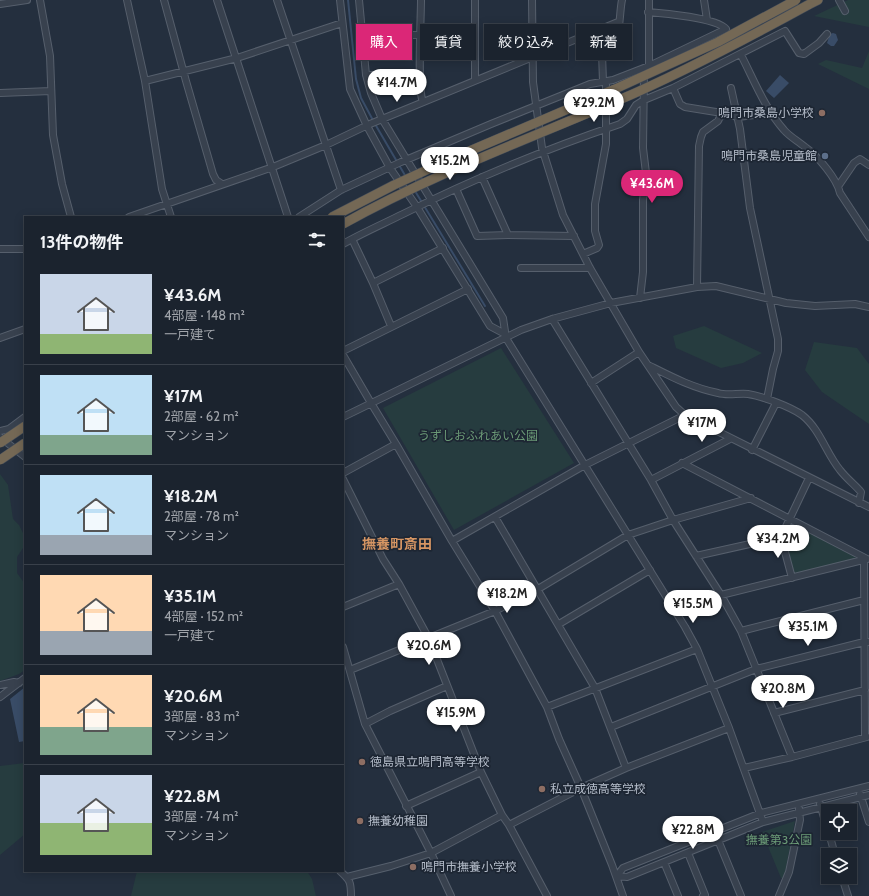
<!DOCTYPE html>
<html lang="ja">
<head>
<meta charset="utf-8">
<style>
  :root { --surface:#1b232e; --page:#282f3a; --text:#f1f3f6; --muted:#a0a4aa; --line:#39404a; --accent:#db2777 }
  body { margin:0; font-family:Cabin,"Noto Sans JP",sans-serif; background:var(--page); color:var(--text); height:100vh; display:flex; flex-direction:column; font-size:15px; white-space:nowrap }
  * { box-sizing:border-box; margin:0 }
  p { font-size:13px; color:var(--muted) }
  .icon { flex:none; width:22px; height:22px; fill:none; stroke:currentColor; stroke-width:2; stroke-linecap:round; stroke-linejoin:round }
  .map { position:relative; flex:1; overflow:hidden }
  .sheet { position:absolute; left:24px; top:216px; width:320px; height:656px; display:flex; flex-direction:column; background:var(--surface); border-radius:0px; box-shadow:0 2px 10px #0003,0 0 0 1px var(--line) }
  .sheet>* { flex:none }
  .top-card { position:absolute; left:356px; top:24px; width:380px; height:36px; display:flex; gap:8px }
  .fabs { position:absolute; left:821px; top:804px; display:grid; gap:8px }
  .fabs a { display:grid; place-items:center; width:36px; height:36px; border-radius:0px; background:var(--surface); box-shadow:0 2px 10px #0003,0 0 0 1px var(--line); font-size:20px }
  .price { position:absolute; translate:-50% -34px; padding:0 9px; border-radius:14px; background:#fff; color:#222; font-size:13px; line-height:26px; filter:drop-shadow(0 1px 2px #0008) }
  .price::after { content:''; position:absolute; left:50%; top:24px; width:12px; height:9px; margin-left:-6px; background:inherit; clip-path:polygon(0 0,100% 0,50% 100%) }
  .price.current { background:var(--accent); color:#fff }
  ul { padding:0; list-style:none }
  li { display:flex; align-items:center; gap:12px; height:100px; padding:0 16px }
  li+li { border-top:1px solid var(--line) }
  li span { display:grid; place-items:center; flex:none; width:112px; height:80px; border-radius:0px; color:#555 }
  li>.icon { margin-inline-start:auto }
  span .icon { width:48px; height:48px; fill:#fffc; stroke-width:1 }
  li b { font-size:17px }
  h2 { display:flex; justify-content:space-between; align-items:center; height:48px; padding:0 16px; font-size:17px }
  .pill { padding:0 14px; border-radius:0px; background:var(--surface); box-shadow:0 2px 10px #0003,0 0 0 1px var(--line); font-size:14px; line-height:36px }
  .pill.current { background:var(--accent); color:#fff }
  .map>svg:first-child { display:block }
  .green { fill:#263c3f }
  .water { fill:#394c67 }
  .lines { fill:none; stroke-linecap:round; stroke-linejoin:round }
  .stream { stroke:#394c67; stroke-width:2 }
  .minor-casing { stroke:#565f6c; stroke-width:8 }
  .highway-casing { stroke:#434c59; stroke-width:10 }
  .minor { stroke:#38414e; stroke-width:6 }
  .highway { stroke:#746855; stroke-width:9 }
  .highway-bridge-casing { stroke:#434c59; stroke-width:10; stroke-linecap:butt }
  .highway-bridge { stroke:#746855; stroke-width:9 }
  .education-dot { fill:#8d6e63; stroke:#1d2633; stroke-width:1.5 }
  .service-dot { fill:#5c6f8a; stroke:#1d2633; stroke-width:1.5 }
  .labels { text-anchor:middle; stroke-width:3.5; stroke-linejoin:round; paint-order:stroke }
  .poi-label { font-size:12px; fill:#b4bcc9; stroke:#1d2633; text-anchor:start }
  .park-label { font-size:12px; fill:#6b9a76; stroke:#1d2633 }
  .quarter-label { font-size:14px; font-weight:bold; fill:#d59563; stroke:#1d2633 }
</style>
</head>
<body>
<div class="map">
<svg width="869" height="896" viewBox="0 0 869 896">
  <rect width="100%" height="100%" fill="#242f3e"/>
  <path class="green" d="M848,0H869V27L814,16Z
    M869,51V89L818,64L826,60L862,68Z
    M704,326L762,353L743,363L721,368L676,348L673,336Z
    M814,342L857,348L869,364V424L822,392L805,370Z
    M501,348L574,463L454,530L383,408Z
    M0,474L8,485L13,519L19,525L25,537V545L17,557V573L25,584V670L19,674L0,681Z
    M792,523L856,556L854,561L794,573L785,537Z
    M25,763V834L0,855V766Z
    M795,821L784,878H781L762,832Z
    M137,871H307L312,879L316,896H131Z"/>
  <path class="water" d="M833,33L836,34L838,40L834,46H831L827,43L830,34Z
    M780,75L789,83L774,98L766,91Z
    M25,687V741L19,742L10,699Z"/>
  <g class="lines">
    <path class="stream" d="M348,0L356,79L361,98L375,124L406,177
      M415,191L485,306"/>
    <g class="minor-casing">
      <path id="minor" d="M40,0L50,56L53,135L62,184L71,217
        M127,0L145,81L162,189L171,217
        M164,0L186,81L213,174L216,180L222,184
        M217,0L288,217
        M277,0L341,190
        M340,0L350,89L367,126L390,168L417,207L490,326L505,334
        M359,0L366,75L371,93L382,119L503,318L506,338L685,627L697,649L729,728L763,822
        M421,0C421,18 417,90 423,102
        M532,0L533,82L542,148L563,215L590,268L639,352L676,407L685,415L869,507
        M649,0V66
        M704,0L707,20
        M839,0L845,11
        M0,4L27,0
        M363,35H421
        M741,55C754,80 765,109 784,130C790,137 798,141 805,147C818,156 837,179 840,193L869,237
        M366,75L420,74
        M475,80V0
        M145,81L237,58L342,23
        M603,82L602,53C606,46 613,42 617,35C620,29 620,8 622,0
        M673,88L680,104L685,107L722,113L738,117L754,115L770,111
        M731,88L740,129L750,208L778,339V351L773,369L767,399
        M0,93L51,91
        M482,177L508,235L574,236
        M839,185L854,163L860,159L869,165
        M456,189L477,236L508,235
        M129,217L273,167L326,145L370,124L618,22
        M299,217L341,190L401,162L491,124L590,84L613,80L649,66L726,29C717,18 663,13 648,12
        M352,239L373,283L391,326
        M343,244C362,233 383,224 403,214C473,179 546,149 620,124L627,119L636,105L644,100L673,88L785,31L799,53L804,54L819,43L827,34
        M0,249H25
        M583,254L597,248L599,245L595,231V204L606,144V81
        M521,268H590
        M373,283L443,248
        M697,287L699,146L701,137L703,132L718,121L722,113
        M640,298L643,272V200L646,173L643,148L644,73
        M552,319L651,480L673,520L721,595L741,631L792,757
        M0,338L25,329
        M343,351L468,289
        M343,355L371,403L396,444L452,541L495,611L547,707L559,739L581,788L612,865L623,896
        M650,366C672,377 693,388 718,393C727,396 738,393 748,394C762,396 791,407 802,415C820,429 826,453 840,470C846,478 855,485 861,492L859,503
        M591,383L639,352
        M343,417L521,330L552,319L611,303L697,287L716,286L786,303L815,306L855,304L869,307
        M0,431L9,429L25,417
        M0,437L25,457
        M752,450L776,403
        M682,463L867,559
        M343,473L396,444
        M343,479L383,559L399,584L429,639L481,772L502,815L509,825L547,896
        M651,480L730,439
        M495,517L595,688L626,768
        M452,541L585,465L685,415
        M696,556L781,537
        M864,560L865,737
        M792,578L781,537L809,478
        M343,607L399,584
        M674,609L721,595L867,559
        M559,624L650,570
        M741,631L864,600
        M343,647L365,724L431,853L451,896
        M350,670L495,611L538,589L628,535L673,520L751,498
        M0,685L14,682L19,683
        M0,697L25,678
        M547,707L697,649
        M774,713L865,690
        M365,724L390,711L447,686
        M611,727L756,669L864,642H869
        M744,768L792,757L867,737
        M860,794L869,822
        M820,804L828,831
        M406,806L481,772
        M509,825L581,788L626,768L729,728
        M829,833L835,855
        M718,840L741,896
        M688,853L705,895L703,896
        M664,862L678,896
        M340,871C350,880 351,882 351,896
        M617,876L623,868L761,813L869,786
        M617,876L627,877L763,822L869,795
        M347,877L391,866L431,853L502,815
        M842,877L848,896
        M779,896L789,872L800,820L799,809"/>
    </g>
    <g class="highway-casing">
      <path id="highway" d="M808,5L818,0"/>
    </g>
    <use href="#minor" class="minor"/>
    <use href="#highway" class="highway"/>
    <g class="highway-bridge-casing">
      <path id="highway-bridge" d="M332,217L394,185L446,161L615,89L718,42L796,0
        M343,224C431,175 526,140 619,100C684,72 746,39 808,5
        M0,443L25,426
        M0,460L25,443"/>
    </g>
    <use href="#highway-bridge" class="highway-bridge"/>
  </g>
  <g class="education-dot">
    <circle cx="822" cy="113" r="4"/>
    <circle cx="362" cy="762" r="4"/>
    <circle cx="542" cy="789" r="4"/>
    <circle cx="360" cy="821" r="4"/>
    <circle cx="413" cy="867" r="4"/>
  </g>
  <circle class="service-dot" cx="825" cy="156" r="4"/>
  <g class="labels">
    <g class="poi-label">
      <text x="814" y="117" text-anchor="end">鳴門市桑島小学校</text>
      <text x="817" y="160" text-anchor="end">鳴門市桑島児童館</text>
      <text x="370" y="766">徳島県立鳴門高等学校</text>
      <text x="550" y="793">私立成徳高等学校</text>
      <text x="368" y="825">撫養幼稚園</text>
      <text x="421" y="871">鳴門市撫養小学校</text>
    </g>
    <g class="park-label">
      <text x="478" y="440">うずしおふれあい公園</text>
      <text x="779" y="844">撫養第3公園</text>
    </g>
    <g class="quarter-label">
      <text x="397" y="549">撫養町斎田</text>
    </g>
  </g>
</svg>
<div class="fabs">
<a><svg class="icon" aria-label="locate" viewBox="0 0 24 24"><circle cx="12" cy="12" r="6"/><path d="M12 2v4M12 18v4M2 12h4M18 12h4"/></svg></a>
<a><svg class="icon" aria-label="layers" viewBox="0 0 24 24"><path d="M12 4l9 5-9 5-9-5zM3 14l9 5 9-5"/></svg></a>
</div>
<b class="price" style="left:397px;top:103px">¥14.7M</b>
<b class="price" style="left:594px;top:123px">¥29.2M</b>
<b class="price" style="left:450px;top:181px">¥15.2M</b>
<b class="price current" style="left:652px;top:204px">¥43.6M</b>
<b class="price" style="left:702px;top:443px">¥17M</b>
<b class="price" style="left:778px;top:559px">¥34.2M</b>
<b class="price" style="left:507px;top:614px">¥18.2M</b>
<b class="price" style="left:693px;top:624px">¥15.5M</b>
<b class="price" style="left:808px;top:647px">¥35.1M</b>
<b class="price" style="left:429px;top:666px">¥20.6M</b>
<b class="price" style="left:783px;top:709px">¥20.8M</b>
<b class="price" style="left:456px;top:733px">¥15.9M</b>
<b class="price" style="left:693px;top:850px">¥22.8M</b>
<div class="top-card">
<a class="pill current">購入</a>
<a class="pill">賃貸</a>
<a class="pill">絞り込み</a>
<a class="pill">新着</a>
</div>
<section class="sheet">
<h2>13件の物件<svg class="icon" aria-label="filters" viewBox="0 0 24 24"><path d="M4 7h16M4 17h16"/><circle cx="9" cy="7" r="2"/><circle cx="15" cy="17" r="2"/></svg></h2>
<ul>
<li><span style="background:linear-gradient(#c9d6e8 75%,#8fb573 0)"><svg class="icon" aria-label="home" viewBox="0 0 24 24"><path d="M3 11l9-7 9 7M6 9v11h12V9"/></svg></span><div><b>¥43.6M</b><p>4部屋 · 148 m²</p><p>一戸建て</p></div></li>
<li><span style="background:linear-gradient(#bfe0f5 75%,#7fa58c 0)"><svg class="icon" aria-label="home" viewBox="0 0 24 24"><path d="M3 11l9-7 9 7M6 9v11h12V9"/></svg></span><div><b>¥17M</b><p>2部屋 · 62 m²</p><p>マンション</p></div></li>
<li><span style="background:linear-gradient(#bfe0f5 75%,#9aa5b1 0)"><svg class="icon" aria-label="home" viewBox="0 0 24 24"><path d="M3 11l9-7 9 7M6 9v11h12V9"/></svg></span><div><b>¥18.2M</b><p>2部屋 · 78 m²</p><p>マンション</p></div></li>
<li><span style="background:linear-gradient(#ffd9b3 70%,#9aa5b1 0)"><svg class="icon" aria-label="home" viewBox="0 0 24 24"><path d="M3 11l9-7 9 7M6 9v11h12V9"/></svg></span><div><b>¥35.1M</b><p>4部屋 · 152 m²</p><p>一戸建て</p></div></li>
<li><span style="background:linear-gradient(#ffd9b3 65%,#7fa58c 0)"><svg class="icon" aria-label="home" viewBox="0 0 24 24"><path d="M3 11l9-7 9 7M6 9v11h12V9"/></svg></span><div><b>¥20.6M</b><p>3部屋 · 83 m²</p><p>マンション</p></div></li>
<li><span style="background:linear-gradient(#c9d6e8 60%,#8fb573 0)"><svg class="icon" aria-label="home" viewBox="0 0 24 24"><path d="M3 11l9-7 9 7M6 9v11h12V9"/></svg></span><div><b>¥22.8M</b><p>3部屋 · 74 m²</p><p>マンション</p></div></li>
</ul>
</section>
</div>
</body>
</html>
